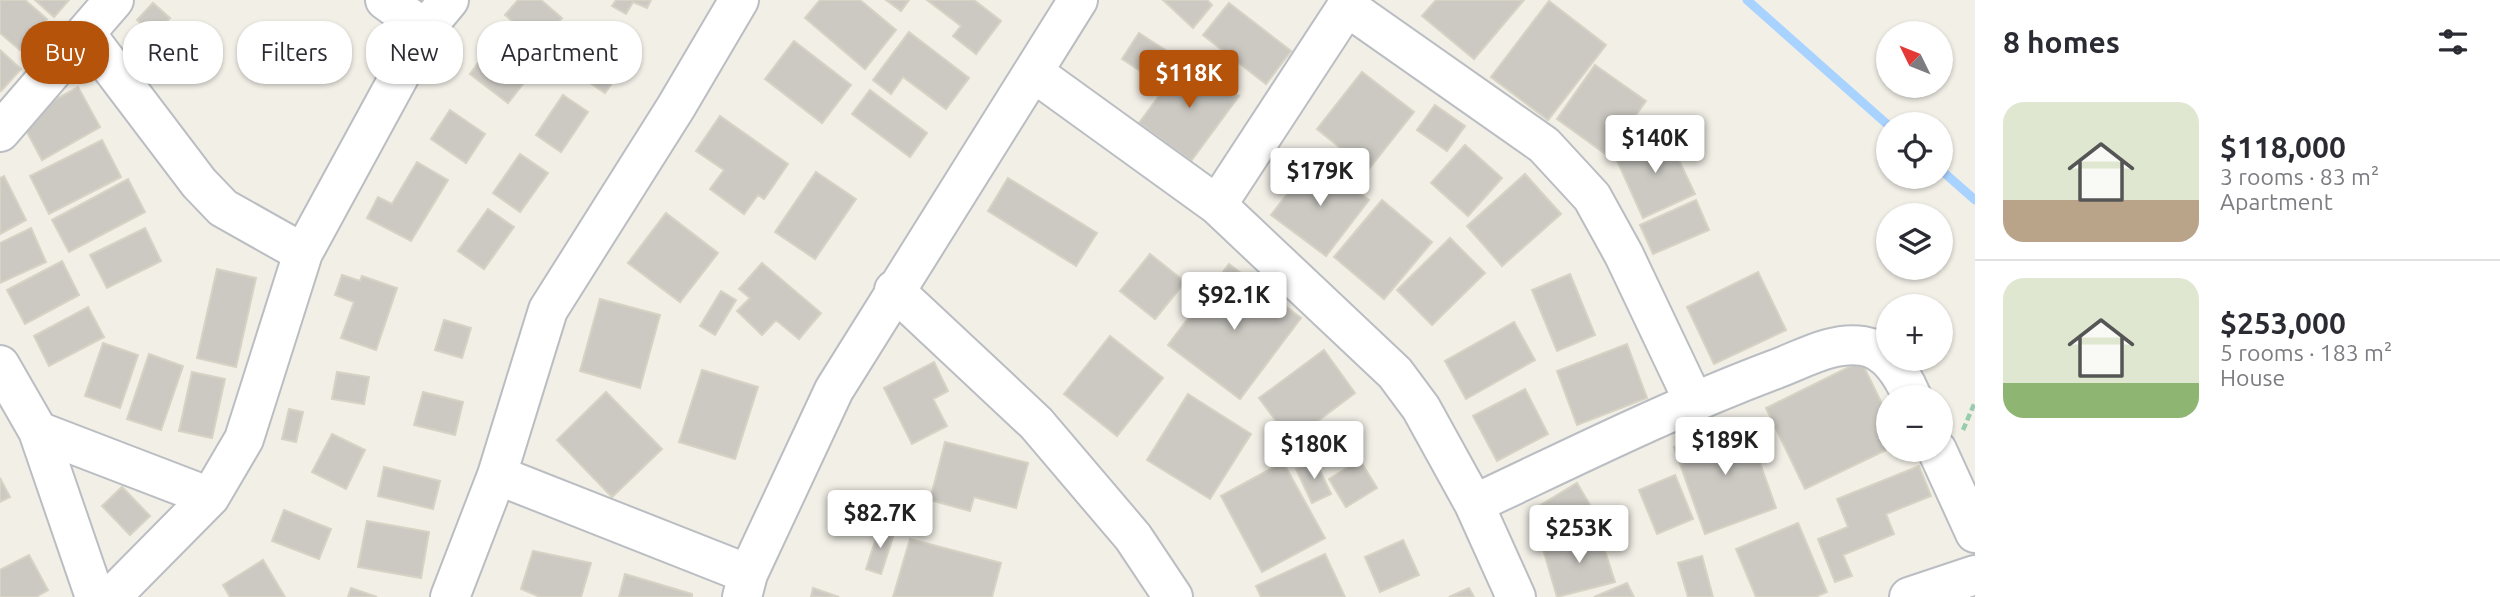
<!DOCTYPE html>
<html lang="en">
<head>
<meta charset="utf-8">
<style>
  :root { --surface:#fff; --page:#f2f2f3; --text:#2b2b33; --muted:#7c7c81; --line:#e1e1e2; --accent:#b45309 }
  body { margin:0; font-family:Ubuntu,sans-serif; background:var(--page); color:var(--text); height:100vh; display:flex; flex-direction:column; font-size:26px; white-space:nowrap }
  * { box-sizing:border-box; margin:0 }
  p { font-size:23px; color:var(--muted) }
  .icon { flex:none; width:38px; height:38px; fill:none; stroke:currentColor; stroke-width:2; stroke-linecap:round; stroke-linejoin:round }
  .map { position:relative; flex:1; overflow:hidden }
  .side { display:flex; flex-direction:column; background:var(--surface); width:525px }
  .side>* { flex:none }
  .top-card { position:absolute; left:21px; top:21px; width:665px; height:63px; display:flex; gap:14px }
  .needle { width:46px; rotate:313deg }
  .buttons { position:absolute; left:1876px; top:21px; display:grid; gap:14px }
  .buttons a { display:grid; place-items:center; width:77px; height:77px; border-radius:50%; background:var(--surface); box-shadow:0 2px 5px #0004; font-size:35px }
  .price { position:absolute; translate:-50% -60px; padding:0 16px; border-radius:7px; background:#fff; color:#222; font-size:23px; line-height:46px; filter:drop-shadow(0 2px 4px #0008) }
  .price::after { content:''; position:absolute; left:50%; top:42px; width:21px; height:16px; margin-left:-10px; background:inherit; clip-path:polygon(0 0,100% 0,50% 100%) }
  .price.selected { background:var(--accent); color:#fff }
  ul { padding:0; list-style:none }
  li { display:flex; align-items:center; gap:21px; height:175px; padding:0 28px }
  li+li { border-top:2px solid var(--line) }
  li span { display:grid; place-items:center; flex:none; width:196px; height:140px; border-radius:21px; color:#555 }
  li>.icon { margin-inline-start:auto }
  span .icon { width:84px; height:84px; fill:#fffc; stroke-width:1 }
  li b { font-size:30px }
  h2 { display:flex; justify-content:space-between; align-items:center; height:84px; padding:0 28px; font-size:30px }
  .pill { padding:0 24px; border-radius:28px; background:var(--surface); box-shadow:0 2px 5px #0004; font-size:24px; line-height:63px }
  .pill.selected { background:var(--accent); color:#fff }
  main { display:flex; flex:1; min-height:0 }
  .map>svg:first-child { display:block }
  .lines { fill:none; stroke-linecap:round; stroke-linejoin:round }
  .stream { stroke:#a8d2ff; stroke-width:9 }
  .building { fill:#ccc9c3; stroke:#d6d2c4; stroke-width:2 }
  .minor-casing { stroke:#babdc2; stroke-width:42 }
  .path { stroke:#99ccac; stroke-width:4.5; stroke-dasharray:7 3.5; stroke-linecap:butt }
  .minor { stroke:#fff; stroke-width:38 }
</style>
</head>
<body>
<main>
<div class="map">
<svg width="1975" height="597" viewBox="0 0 1975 597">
  <rect width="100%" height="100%" fill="#f1efe6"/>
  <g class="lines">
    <path class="stream" d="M1747,0L1888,125
      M1941,170L1975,200"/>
  </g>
  <path class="building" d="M0,0H25L47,19L20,50L0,33Z
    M35,0H69L54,17Z
    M518,0H541L562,18L540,44L505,15Z
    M616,0H651L647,8L633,2L626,14L612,6Z
    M820,0H860L896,30L865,69L805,18Z
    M886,0H909L901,11Z
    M927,0H974L1001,21L976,54L953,36L961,26Z
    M1163,0H1207L1212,5L1193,28Z
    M1436,0H1524L1474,59L1422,16Z
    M1549,1L1606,45L1548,120L1491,77Z
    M153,3L170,18L154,35L137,20Z
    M1229,3L1291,51L1266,84L1203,35Z
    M909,32L969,78L946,109L903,77L891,94L873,80Z
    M139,33L156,49L138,67L122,52Z
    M1139,33L1176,57L1159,83L1122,59Z
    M604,36L632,55L605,93L577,74Z
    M794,41L851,85L822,123L765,79Z
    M488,49L527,79L508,103L470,74Z
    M0,50L21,69L1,91L0,90Z
    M1187,58L1239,96L1191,161L1139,123Z
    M1595,65L1646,101L1607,155L1557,119Z
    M1362,72L1414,112L1368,170L1317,129Z
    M78,87L100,127L42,160L20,119Z
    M870,90L927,133L910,157L852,114Z
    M563,95L588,112L561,152L536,135Z
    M1435,105L1465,126L1447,151L1417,130Z
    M450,110L485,134L466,163L431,139Z
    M720,116L788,164L764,199L758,195L744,214L710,189L724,170L696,151Z
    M1666,133L1695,194L1643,218L1615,156Z
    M102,140L121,177L49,214L30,176Z
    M1465,145L1502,178L1468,216L1431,183Z
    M520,154L548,173L520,212L493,193Z
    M1314,159L1369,200L1326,256L1271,215Z
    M417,162L448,180L411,241L367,218L378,197L392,204Z
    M816,172L856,199L815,259L775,232Z
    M1525,174L1561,214L1502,266L1467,226Z
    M4,176L26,220L0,234V178Z
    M1008,178L1097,233L1076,266L988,211Z
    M128,179L145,212L69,252L52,220Z
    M1382,200L1432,242L1384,299L1334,257Z
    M1696,200L1709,230L1653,254L1640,225Z
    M488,209L514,227L484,269L458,251Z
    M666,213L718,253L680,302L628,263Z
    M31,228L46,262L0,283V243Z
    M145,228L161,261L107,288L90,255Z
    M1450,238L1485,273L1432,325L1397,290Z
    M1150,254L1185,282L1155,319L1120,291Z
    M62,261L79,295L25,324L7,290Z
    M762,263L821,313L799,339L776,320L762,335L737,311L750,298L739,289Z
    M1229,264L1301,318L1240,399L1168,345Z
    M217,269L256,278L236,367L197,358Z
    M1758,272L1786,330L1714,364L1687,307Z
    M1570,274L1595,335L1557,351L1532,290Z
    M342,275L360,281L362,276L397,288L376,350L341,338L354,302L335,295Z
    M721,291L736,300L715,335L700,326Z
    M600,299L660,315L640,388L580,371Z
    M88,307L104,337L49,366L34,336Z
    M444,320L471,328L462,358L435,350Z
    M1514,322L1535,360L1466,399L1445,361Z
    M1110,336L1163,378L1117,436L1064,394Z
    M103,343L138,355L120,408L85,396Z
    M1627,344L1647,398L1577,425L1557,371Z
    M1324,350L1355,393L1291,441L1259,398Z
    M149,354L183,366L161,430L127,419Z
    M1861,361L1888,416V449L1805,489L1766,408Z
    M934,362L948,391L933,399L947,426L912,444L884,388Z
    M702,370L758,387L735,459L679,442Z
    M192,372L225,379L212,438L179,431Z
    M337,372L369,377L364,404L332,399Z
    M1525,389L1548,434L1497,461L1473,416Z
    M423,392L463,402L455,435L414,425Z
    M606,392L662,449L612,497L557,440Z
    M1188,394L1251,434L1210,499L1147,460Z
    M289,409L303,412L296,442L282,439Z
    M1745,421L1776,508L1705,534L1674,447Z
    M332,434L365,450L346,489L312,472Z
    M945,442L1028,463L1016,508L974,497L970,511L930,500Z
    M1315,460L1331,494L1312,503L1296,469Z
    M1360,460L1377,488L1346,507L1329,479Z
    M1283,462L1325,538L1262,572L1221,496Z
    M1919,466L1931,496L1886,514L1894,534L1843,555L1852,576L1835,582L1818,539L1848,527L1837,499Z
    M384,467L440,481L433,509L378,496Z
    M1675,475L1693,519L1657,534L1639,490Z
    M0,478L10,497L0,502Z
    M1577,483L1597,517L1554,542L1534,509Z
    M122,487L150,516L130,535L102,506Z
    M846,491L880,502L871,533L836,523Z
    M284,510L331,529L319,559L272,541Z
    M367,521L429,532L421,578L358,567Z
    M1798,523L1827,592L1815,597H1756L1736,549Z
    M880,526L895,531L881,574L866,569Z
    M1599,532L1615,582L1557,597L1543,549Z
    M910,539L1001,563L992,597H893Z
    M1403,540L1419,575L1380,592L1365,557Z
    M533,551L591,563L581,597H540L521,589Z
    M1325,554L1345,597H1261L1256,586Z
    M29,555L48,590L36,597H0V570Z
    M1702,556L1713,597H1688L1678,563Z
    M263,560L285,597H230L223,585Z
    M625,574L692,594V597H619Z
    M1627,583L1634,597H1594Z
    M351,588L377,597H348Z
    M813,588L839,597H811Z
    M1469,588L1474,597H1449Z"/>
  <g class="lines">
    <g class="minor-casing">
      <path id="minor" d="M385,0L425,29
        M1346,6L1544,145L1592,197L1624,255L1693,400
        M86,34L199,183L223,208L303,253
        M1033,72L1217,205L1395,373L1421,408L1474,504L1516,597
        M0,132L114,0
        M1217,205L1351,0
        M894,290L1036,423L1133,537L1173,597
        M0,365L38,431L95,597
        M38,431L210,497
        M1937,450L1975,533
        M497,475L748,574
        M1474,504C1574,457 1672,408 1776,369C1803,359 1833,341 1863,346C1888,350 1903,376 1912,397
        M111,597L210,497L244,439L303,253L425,29L449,0
        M450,597L497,475L548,310L676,107L739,0
        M742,597L748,574L834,390L1078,0
        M1909,597L1975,575"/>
    </g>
    <path class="path" d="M1963,430L1975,402"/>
    <use href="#minor" class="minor"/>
  </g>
</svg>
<div class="buttons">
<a><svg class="needle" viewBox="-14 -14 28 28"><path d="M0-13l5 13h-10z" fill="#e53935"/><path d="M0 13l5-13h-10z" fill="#7c7c81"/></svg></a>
<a><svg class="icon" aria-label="locate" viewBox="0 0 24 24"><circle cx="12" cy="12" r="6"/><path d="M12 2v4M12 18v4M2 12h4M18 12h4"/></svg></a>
<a><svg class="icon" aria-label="layers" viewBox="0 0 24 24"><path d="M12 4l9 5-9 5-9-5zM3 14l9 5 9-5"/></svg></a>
<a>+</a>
<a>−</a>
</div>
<b class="price selected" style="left:1189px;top:110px">$118K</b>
<b class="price" style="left:1655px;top:175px">$140K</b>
<b class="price" style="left:1320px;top:208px">$179K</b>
<b class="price" style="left:1234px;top:332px">$92.1K</b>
<b class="price" style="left:1725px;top:477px">$189K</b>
<b class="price" style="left:1314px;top:481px">$180K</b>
<b class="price" style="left:880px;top:550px">$82.7K</b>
<b class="price" style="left:1579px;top:565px">$253K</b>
<div class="top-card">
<a class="pill selected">Buy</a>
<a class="pill">Rent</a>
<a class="pill">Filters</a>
<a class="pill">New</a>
<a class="pill">Apartment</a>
</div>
</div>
<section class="side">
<h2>8 homes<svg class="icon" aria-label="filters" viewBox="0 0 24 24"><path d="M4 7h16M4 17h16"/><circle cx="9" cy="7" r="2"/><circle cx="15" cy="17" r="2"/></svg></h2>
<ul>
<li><span style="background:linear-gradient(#dfe7d0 70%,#b9a48a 0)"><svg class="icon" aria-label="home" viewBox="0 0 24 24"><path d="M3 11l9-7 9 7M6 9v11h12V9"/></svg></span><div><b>$118,000</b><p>3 rooms · 83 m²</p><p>Apartment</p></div></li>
<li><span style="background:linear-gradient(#dfe7d0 75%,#8fb573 0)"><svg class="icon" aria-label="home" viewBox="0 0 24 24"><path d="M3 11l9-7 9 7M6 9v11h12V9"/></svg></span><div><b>$253,000</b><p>5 rooms · 183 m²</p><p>House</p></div></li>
</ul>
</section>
</main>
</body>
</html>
